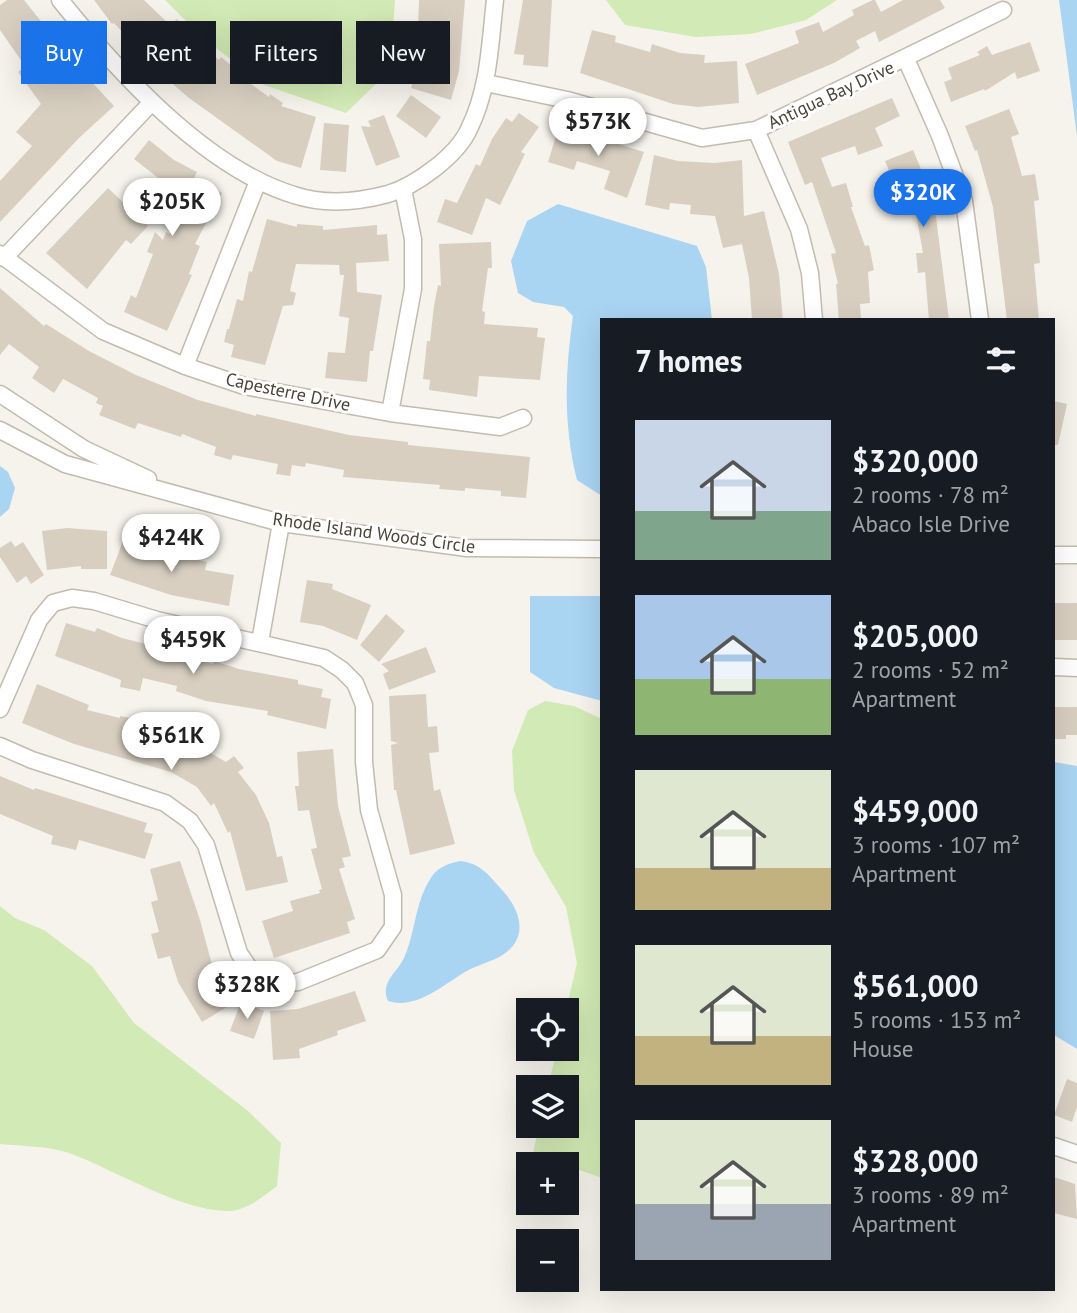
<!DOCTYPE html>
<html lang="en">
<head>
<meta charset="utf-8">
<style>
  :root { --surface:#171b24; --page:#242831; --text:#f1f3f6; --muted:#9ea1a6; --accent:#1a73e8 }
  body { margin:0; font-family:"PT Sans",sans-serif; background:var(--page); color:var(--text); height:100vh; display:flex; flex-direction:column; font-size:26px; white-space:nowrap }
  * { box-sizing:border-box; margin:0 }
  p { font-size:23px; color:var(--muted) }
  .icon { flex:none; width:38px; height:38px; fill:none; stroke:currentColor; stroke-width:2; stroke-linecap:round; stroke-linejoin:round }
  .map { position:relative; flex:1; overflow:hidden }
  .panel { position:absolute; left:600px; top:318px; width:455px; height:973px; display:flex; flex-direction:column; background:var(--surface); border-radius:0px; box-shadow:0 7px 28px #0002 }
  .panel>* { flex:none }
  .banner { position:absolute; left:21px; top:21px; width:474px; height:63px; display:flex; gap:14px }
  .buttons { position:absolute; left:516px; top:998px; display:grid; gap:14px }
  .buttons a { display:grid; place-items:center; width:63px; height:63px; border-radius:0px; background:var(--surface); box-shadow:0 7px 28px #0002; font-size:35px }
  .price { position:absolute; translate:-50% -60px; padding:0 16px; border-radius:24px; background:#fff; color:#222; font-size:23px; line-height:46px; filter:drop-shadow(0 2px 4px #0008) }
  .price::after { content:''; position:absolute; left:50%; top:42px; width:21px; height:16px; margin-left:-10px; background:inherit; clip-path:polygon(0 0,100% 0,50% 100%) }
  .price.on { background:var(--accent); color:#fff }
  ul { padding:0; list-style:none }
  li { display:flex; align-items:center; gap:21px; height:175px; padding:0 35px }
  li span { display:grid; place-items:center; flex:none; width:196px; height:140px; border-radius:0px; color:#555 }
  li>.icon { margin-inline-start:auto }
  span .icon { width:84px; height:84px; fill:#fffc; stroke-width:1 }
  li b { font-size:30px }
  h2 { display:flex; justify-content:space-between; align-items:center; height:84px; padding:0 35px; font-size:30px }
  .chip { padding:0 24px; border-radius:0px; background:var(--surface); box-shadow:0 7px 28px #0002; font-size:24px; line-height:63px }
  .chip.on { background:var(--accent); color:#fff }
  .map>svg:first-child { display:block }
  .green { fill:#d2eab5 }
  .water { fill:#a9d4f2 }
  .building { fill:#d8cfc1 }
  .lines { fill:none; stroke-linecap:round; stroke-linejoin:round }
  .minor-casing { stroke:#c2bbae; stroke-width:19 }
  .minor { stroke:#fff; stroke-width:16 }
  .labels { text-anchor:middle; stroke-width:6; stroke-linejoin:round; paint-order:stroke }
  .street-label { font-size:18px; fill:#4b4439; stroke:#fff }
</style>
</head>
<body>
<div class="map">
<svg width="1077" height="1313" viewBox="0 0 1077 1313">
  <rect width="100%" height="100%" fill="#f6f3ec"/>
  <path class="green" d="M165,0H395L392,45L377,83L346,113L264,85L203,38Z
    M606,0H837L806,20L751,34L696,37L625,25Z
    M545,701L574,706L602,719V1178L533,1154L539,1125H567V1087H548L557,1048H567L566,1010L577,963L566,907L534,853L514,790L512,751L528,710Z
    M0,906L15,918L44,930L92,966L134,1023L248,1111L281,1143L277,1186C264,1196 247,1210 230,1211C181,1212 116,1170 69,1153C48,1146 22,1146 0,1144Z"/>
  <path class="water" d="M1059,0H1077V136Z
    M558,204L697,246L706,267L712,320H602V496L577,480C563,425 565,371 573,316L564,307L533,302L518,293L511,261L527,221Z
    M0,466L8,472L15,488L9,509L0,517Z
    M530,596H602V701L554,688L530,672Z
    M1054,762L1077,766V1049L1054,1035Z
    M460,861C480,863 489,875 502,890C519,908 530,936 504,954C493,962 478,964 465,972C443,985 416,1010 388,1001C380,982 396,974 404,958C415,934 415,904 429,881C436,868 446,864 460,861Z"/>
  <path class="building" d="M7,0H24L76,65L114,106L79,138L0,222V181L32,146L16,132L41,104L18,72L25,66L0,30V5Z
    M94,0H144L170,25L177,19L193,38L219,60L221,57L242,74L240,76L269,97L270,94L283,103L281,106L316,117L301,168L277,161L189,98L159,72L114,23L112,24Z
    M419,0H465L459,71L451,100L411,88L418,67L421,28H418Z
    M523,0H552L548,67L523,65L524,55L514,54Z
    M873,0H875L881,12L903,0H940L945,8L879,42L875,31L856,41L860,48L834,63L757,95L745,64L799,43L795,31L819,22L823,32L854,15L852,10Z
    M592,30L616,36L615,42L650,52L652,44L680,53L705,55L704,63L737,61L739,103L698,107L673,104L580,73Z
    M1030,42L1040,71L1017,79L1015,72L985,91L984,89L951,102L944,82L952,79L948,68L980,55L977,52L987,46L992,55Z
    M411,95L441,117L426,138L396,116Z
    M892,98L900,116L875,128L883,146L858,155L855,146L821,158L832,187L846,183L853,207H851L865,246L869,245L874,270L868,272L870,303L860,304L861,320H839L836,284H838L831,254L836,253L812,182L805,185L788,142Z
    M1009,109L1019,134L1011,137L1022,176L1035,174L1039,200L1034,201L1040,263L1034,264L1039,320H1007L993,207L977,150L975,151L965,126Z
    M519,113L539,127L521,152L525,154L500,205L486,198L472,235L437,222L445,199L457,203L476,164L480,166L492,139L506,118L512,122Z
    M384,115L400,157L376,166L361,126L371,127L368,121Z
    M324,123L349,125L346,172L320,170Z
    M559,126L644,152L627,198L604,189L610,171L577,161L574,170L548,162Z
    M149,140L174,160L197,172L194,178L222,193L195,244L200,246L189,274L192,275L167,331L124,312L131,295L136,298L153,254L147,252L155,232L163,240L166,232L170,234L182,212L153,195L162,181L134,159Z
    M913,150L929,188L936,217L949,320H929L925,272L918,273L916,253H923L915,209L907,211L901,183L895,185L885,161Z
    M654,155L678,161L715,163L742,160L744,216L764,211L779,274L783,320H752L749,278L742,244L723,248L715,216L690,214L691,205L670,203L669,210L645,205Z
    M108,188L148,226L131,244L126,240L87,289L46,253Z
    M267,219L297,227V224L323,226V230L377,225V235L387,234L389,261L356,263L357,292L382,295L373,351H370L367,382L325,378L328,352L345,353L349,318L339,316L344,275H340L339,265L296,264L290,291L296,293L293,305L283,306L265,365L231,357L234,345L224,342L227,329H229L237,299L243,301L249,271L252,272Z
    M491,242L492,268H488L482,311L485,312L484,324L538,328L537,337L545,338L540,380L479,376L477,397L429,390L430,380L423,379L427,341H430L434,306L438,285L441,286L439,244Z
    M0,288L44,326L46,324L89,351L136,375L198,400L256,416V414L349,435L408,442V445L530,457L526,498L501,496V491L465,488V491L439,489L440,485L343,477L344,470L306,463L305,467L292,465L290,476L276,474L278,464L233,455L231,460L214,455L216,447L182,434L181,437L138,423L135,429L112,420L99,415L103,406L96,403L98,398L63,379L54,393L32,378L39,367L9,344L0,355Z
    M1054,401L1067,404L1058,445H1054Z
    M67,528L107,531V569H81V566L47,570L42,531Z
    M125,536L155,549L207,562L205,570L234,575L229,606L171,595L110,575Z
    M11,541L15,547L23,542L44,575L31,584L26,576L17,583L0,557V548Z
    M307,580L333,584L332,589L371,605L357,640L323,626L300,622Z
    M1054,603H1077V640H1054Z
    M386,614L405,631L379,662L360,645Z
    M66,623L95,632L97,628L122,638L150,645L149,648L213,664L214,661L239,669L298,680V684L323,689L321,697L331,699L326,729L267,715L268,711L206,701L176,691L177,686L143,678L140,691L120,687L121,680L55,656Z
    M426,647L436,672L389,690L383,674L389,671L381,664Z
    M37,684L89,705L87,710L120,718V716L154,723L157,712L182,720L178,734L226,762L234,756L244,768L238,772L256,795L269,823L277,857L282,856L288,882L246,891L230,831L228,833L214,803L211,806L197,787L171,772L74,744L22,723Z
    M426,694L428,727L437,726L439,752L429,753L434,791L440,789L455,844L410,855L396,790H394L391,745L398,743L391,741L389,696Z
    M1054,707H1077V735H1066V739H1054Z
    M333,749L338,806L351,856L342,858L345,867L339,869L355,919L347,922L350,933L274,958L262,921L293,911L290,901L320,893L319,890L322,889L311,849L317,848L309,810L298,811L295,786H299L297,752Z
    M0,776L34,790L35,788L147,823L144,832L153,834L145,859L79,840L76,850L51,844L53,836L0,814Z
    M180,861L200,920L217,983L219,982L232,1004L202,1022L178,982L170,956L158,959L151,934L159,932L151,902L158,900L150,869Z
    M355,991L366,1021L337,1031L338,1035L299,1049L300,1058L273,1060L270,1011L298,1009Z
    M241,1002L264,1011L254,1039L230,1031Z
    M1067,1079L1077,1083V1107L1072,1122L1054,1115Z
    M1054,1177L1075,1184L1077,1219L1054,1213Z"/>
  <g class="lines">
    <g class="minor-casing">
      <path id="minor" d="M60,0C117,71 205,168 294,195C324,205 358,202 388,194C415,186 457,156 469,129C489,89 490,44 495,0
        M906,59L940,136L964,201L980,320
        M486,83L567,100L702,138L756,130L1003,10
        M756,130L799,229L810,273L814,320
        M0,254L103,331L185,366L244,386L390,413L500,427L523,418
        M4,258L152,102
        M185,366L258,181
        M0,394L84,449L148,479
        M390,413L413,289V239L403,189
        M0,430L65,464L281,523L467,548L602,549
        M1054,555H1077
        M260,642L281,523
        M1054,667L1077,668
        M0,709L39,620L53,603L72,598L94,601L157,620L324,658L342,670L355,683L364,705V762L369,810L393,895V927L377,950L298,982L275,985L256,978L239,953L206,845L190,821L165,803L32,760L0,746
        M1054,1146L1077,1154"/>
    </g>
    <use href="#minor" class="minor"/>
  </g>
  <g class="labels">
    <g class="street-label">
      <text transform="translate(831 95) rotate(-25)" y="6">Antigua Bay Drive</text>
      <text transform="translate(288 392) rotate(12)" y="6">Capesterre Drive</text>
      <text transform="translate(374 533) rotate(8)" y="6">Rhode Island Woods Circle</text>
    </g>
  </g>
</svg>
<div class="buttons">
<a><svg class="icon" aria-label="locate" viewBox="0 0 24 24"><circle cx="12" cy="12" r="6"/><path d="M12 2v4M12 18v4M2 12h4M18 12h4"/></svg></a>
<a><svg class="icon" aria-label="layers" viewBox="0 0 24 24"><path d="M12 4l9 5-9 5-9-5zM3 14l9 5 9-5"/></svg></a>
<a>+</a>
<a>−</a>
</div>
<b class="price" style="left:598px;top:158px">$573K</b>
<b class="price on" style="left:923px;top:229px">$320K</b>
<b class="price" style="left:172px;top:238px">$205K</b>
<b class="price" style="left:171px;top:574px">$424K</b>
<b class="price" style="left:193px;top:676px">$459K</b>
<b class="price" style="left:171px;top:772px">$561K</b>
<b class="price" style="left:247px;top:1021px">$328K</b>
<div class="banner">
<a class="chip on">Buy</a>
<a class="chip">Rent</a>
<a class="chip">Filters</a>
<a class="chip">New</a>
</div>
<section class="panel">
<h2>7 homes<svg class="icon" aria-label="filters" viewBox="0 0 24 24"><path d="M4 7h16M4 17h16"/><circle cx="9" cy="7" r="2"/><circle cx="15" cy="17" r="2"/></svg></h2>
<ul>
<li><span style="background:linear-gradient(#c9d6e8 65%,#7fa58c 0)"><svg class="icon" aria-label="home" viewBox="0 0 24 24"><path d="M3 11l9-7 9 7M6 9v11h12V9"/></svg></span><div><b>$320,000</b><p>2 rooms · 78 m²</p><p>Abaco Isle Drive</p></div></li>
<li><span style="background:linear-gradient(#a9c7e8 60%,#8fb573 0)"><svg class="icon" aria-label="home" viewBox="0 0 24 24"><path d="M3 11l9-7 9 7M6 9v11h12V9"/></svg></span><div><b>$205,000</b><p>2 rooms · 52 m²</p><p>Apartment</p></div></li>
<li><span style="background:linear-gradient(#dfe7d0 70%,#c2b280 0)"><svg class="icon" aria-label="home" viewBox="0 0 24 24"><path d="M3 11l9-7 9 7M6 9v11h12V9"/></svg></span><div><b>$459,000</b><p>3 rooms · 107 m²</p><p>Apartment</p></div></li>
<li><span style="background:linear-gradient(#dfe7d0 65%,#c2b280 0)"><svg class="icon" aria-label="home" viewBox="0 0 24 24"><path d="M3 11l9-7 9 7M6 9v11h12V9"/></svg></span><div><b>$561,000</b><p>5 rooms · 153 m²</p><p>House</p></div></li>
<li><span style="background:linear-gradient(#dfe7d0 60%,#9aa5b1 0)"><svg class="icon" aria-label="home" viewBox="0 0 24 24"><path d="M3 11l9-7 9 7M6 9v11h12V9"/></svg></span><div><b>$328,000</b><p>3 rooms · 89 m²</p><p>Apartment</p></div></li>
</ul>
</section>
</div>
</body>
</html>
